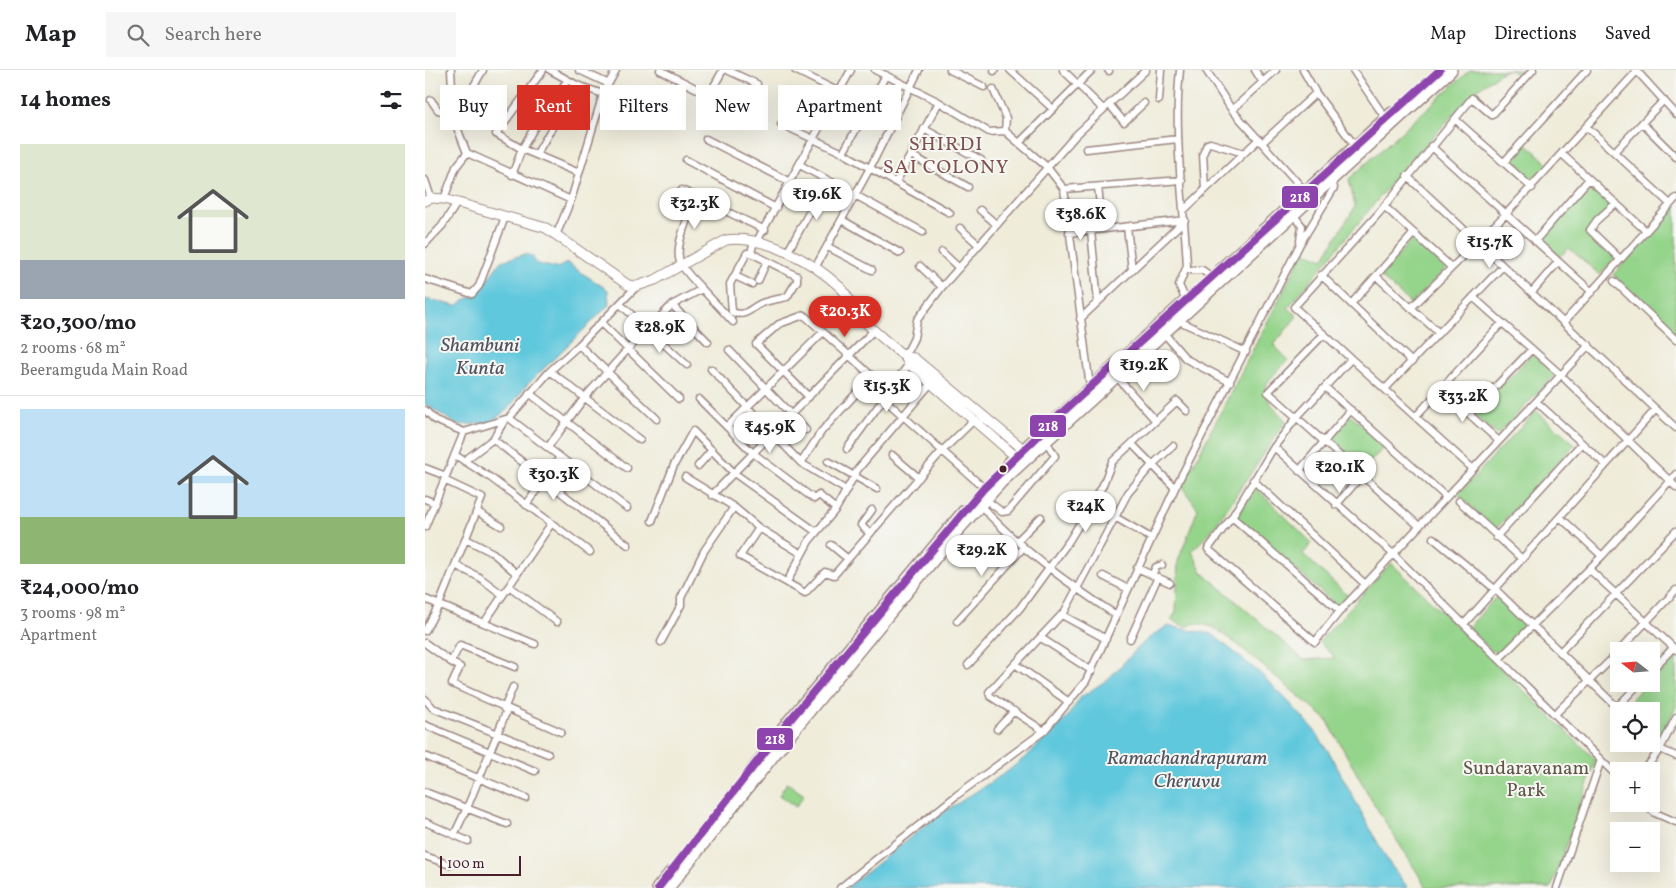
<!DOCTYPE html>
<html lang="en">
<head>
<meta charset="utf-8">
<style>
  :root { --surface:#fff; --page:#f6f6f6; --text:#202124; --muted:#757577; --line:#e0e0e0; --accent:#d93025 }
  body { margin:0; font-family:Vollkorn,serif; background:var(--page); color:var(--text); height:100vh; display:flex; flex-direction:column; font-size:19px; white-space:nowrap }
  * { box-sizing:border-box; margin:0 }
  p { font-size:16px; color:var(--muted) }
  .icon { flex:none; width:28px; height:28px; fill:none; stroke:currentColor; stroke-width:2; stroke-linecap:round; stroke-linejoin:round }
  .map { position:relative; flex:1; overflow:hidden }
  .side { display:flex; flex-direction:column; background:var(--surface); width:425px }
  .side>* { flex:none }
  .hud { position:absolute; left:15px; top:15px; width:475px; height:45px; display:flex; gap:10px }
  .needle { width:32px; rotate:287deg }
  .fabs { position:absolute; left:1185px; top:572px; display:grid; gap:10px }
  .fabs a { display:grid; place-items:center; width:50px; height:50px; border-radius:0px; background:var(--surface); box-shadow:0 5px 20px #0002; font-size:25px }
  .scale { position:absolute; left:15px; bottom:12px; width:81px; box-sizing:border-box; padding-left:5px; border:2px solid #4a1f2b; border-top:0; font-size:14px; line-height:18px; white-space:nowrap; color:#4a1f2b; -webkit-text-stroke:4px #f6f6f2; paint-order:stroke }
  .price { position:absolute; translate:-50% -42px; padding:0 11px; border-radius:18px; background:#fff; color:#222; font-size:16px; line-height:32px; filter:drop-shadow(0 1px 2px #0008) }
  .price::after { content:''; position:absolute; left:50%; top:30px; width:15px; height:11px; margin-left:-8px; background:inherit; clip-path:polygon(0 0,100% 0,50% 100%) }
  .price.active { background:var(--accent); color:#fff }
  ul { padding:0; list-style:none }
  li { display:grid; align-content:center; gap:10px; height:265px; padding:0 20px }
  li+li { border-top:1px solid var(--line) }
  li span { display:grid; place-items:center; height:155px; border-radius:0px; color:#555 }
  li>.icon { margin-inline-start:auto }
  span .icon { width:90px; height:90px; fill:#fffc; stroke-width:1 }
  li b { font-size:21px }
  h2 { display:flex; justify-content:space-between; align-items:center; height:60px; padding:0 20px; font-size:21px }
  .chip { padding:0 18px; border-radius:0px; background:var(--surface); box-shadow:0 5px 20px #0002; font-size:18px; line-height:45px }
  .chip.active { background:var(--accent); color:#fff }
  header { display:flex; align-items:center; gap:30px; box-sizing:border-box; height:70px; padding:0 25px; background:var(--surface); border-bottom:1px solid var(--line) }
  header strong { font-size:24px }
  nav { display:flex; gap:28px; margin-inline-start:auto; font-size:18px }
  .search { width:350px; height:45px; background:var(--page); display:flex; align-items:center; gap:12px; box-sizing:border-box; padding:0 18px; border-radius:0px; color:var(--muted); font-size:19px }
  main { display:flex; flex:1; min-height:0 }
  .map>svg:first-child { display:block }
  .green { fill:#95d48b; stroke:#707a5b }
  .water { fill:#60c8dd; stroke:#557484 }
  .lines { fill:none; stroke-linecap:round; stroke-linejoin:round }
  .minor-casing { stroke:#9c8682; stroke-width:9 }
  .secondary-casing { stroke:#9c8682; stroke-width:11 }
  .trunk-casing { stroke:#9c8682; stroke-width:14 }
  .minor { stroke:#fff; stroke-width:6 }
  .secondary { stroke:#fff; stroke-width:9 }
  .trunk { stroke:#fff; stroke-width:11 }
  .bus-1-casing { stroke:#f6f6f2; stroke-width:11 }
  .bus-1 { stroke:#8e44ad; stroke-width:8 }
  .bus-dot { fill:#4a1f2b; stroke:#f6f6f2; stroke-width:2 }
  .labels { text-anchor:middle; stroke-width:4; stroke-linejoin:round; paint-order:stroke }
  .park-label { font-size:19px; fill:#605548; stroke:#f6f6f2 }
  .neighbourhood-label { font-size:20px; letter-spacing:1px; fill:#7f514e; stroke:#f6f6f2 }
  .water-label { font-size:20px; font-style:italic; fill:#515260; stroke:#f6f6f2 }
  .line-badge { stroke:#f6f6f2; stroke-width:2 }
  .badge-label { font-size:14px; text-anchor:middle; font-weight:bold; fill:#fff }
</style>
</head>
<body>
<header>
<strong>Map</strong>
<div class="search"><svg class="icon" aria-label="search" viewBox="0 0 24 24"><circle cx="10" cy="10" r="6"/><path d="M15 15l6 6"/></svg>Search here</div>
<nav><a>Map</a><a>Directions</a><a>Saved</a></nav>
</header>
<main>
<section class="side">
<h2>14 homes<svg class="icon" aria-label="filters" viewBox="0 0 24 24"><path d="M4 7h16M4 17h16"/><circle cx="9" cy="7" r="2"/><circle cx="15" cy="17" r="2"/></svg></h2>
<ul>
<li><span style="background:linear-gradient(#dfe7d0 75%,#9aa5b1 0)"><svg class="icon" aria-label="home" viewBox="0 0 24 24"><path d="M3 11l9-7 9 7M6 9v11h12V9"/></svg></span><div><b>₹20,300/mo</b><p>2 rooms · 68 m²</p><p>Beeramguda Main Road</p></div></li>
<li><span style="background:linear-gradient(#bfe0f5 70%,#8fb573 0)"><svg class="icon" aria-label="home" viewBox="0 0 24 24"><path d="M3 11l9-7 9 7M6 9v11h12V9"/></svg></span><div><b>₹24,000/mo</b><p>3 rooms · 98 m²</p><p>Apartment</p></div></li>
</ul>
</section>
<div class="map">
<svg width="1251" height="818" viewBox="0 0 1251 818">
  <rect width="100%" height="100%" fill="#f6f6f2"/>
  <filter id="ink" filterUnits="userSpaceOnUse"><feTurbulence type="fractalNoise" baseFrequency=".02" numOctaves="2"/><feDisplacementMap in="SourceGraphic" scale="10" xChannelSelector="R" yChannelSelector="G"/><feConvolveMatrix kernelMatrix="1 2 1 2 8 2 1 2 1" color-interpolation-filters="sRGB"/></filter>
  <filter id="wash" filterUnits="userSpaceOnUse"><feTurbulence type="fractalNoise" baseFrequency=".0096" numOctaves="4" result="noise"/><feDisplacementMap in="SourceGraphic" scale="20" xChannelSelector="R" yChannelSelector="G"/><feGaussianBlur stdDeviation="1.12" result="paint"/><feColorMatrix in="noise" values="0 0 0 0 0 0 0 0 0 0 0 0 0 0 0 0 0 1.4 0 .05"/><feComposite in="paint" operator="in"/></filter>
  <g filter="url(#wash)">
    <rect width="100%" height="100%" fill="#efecda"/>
    <path class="green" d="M1045,0H1100L1094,6L1086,0L1078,1L1051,20L978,99L863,238L872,246L849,275L863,290C834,319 832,320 861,351L789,458L767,481L777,502L879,590L910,588L894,572L966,493L1171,690L1126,818H1002L947,731L902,650L813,575L788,557L771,553L761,557L746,550L751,542L753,491L773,439L757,417L879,181L898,189L930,137L924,109Z
      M1101,73L1124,95L1106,114L1083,92Z
      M1165,114L1187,135L1161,162L1190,188L1175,205L1144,178L1133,188L1114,171Z
      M1251,135V264L1188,205Z
      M989,167L1022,197L986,234L955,206Z
      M1107,284L1130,305L1072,365L1049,345Z
      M1111,341L1150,374L1070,460L1033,424Z
      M926,345L959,377L937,401L904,371Z
      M831,418L887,473L878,484L924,527L913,537L812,447Z
      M1071,527L1102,555L1073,586L1043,558Z
      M1246,583L1251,588V637L1234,669L1226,662V641H1205L1200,637L1220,614H1226V606Z
      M362,713L379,725L371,737L354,725Z"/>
    <path class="water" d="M101,184L107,186L112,194L132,198L142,193L183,220L184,235L102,315L83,339L65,353L33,355L0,334V229L32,236L39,230L51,225L76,191Z
      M742,556L787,564L836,604L862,630L889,660L905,684L962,790L983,818H421L510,748L583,701L603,685L643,646L656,627L682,610L720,571Z"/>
  </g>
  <g filter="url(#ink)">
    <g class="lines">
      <g class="minor-casing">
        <path id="minor" d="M118,0L71,64L97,79L154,103
          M125,0L152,15L178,24
          M154,0L182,13
          M235,0L284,25L298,0
          M302,0L332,14
          M370,0L414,22
          M450,0L514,32L564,62L580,61L622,97L639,119L665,317
          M525,0L559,17
          M585,0L628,39
          M638,0L678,39
          M683,0L684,1
          M755,0C748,62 759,133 762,196L754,215L761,231
          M781,0L807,40L880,121
          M830,0L838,13
          M878,0L891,23L930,76
          M928,0L961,49
          M1211,0L1251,44
          M569,1L570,0
          M568,19L581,48L580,61
          M6,30L13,40L29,46
          M734,30L736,0
          M684,34L699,52L719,33
          M807,40L851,0
          M1030,49L1107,118
          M29,50L58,0
          M1217,53L1251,87
          M356,54L418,83L525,143
          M1162,57L1245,134
          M499,59L556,90
          M281,69L365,112
          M595,72L667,0
          M837,73L891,23
          M1006,76L1167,222
          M661,79L753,69
          M1189,82L1239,30
          M42,83L146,130
          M418,83L461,5
          M1137,84L1221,161
          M111,85L152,15
          M486,85L543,117
          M261,90L351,138
          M1079,92L1162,0
          M375,95L498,162
          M87,105L97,79L116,46L142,11
          M982,106L1251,358
          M0,110L6,128
          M471,112L514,32
          M673,117L675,135
          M639,119L757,110
          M780,119L778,84L782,74L785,73L819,83
          M257,120L340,160
          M270,126C266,144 247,177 256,194C261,203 270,211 277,219
          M19,129L31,97L42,83L29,50L26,0
          M1191,133L1172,150L1165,160L1195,189
          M959,136L1026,197
          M555,140L572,155
          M759,140L834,69
          M868,144L877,156L875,171
          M417,150L475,183
          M702,157L707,200
          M535,158L554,175
          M666,161L673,232
          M132,163L146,130L178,24L191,0
          M644,163L760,150
          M332,171L426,0
          M1110,171L1164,109
          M0,174L17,156L32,133
          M403,177L447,200
          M517,182L534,198
          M326,183L372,206V211L362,227C354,229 345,230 337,233C325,238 321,248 307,242L305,214L322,183H326L329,171
          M362,183L402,110
          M495,196L517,217
          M390,198L445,98L494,0
          M762,200H777L787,207
          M896,205L987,292
          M310,206L327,214
          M951,206L1014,263
          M0,209L47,224L54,216L80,147
          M333,211L342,191
          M1189,211L1251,270
          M1107,222L1133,192
          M1048,227L1135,304
          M195,234L262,295
          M926,234L989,163
          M247,235L283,272
          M986,238L1081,144L1212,1
          M655,249L760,150
          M752,250L821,282
          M1139,252L1251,128
          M176,253L254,329
          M738,262L761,289L805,312
          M899,264L843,322L994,456
          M154,275L232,349
          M304,280L381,360
          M476,284L483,280L489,268L492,250L517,217L651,65L721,0
          M926,289L872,347L849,377L807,447L783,479L890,572L915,541L1164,275
          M286,299L376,393
          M125,301L215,370
          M691,306L731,351
          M1140,309L1251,417
          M441,313L559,418
          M900,317L1021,427
          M960,319L1078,196
          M1016,319L1074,371
          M104,323L202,398
          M384,327L331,274L354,254L379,245L447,306L396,362L376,393L421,420
          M274,329L328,383L389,429L394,425L411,439
          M1115,335L1181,395
          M0,340L10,350L39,362L84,348L125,301L154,275L212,216
          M1044,344L1107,279
          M991,346L1077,253
          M84,348L202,438
          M302,357L398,262
          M68,369L203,475
          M707,374L750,418
          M123,377L160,327L203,279L247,235L277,219L308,252
          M849,377L968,484L1194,708
          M422,379L486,291
          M30,385L66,408L165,482
          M467,385L494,408
          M39,391L68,369L80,350
          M403,391L452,419
          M273,396L287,380
          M0,398L21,406
          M1047,398L869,237L954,143L1047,28L1067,45L1108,0
          M874,401L926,340
          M260,407L309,437L334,458L377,484
          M828,410L940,514
          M287,425L449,260
          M0,429L10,433
          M560,429L577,442L583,441L630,386L620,369
          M1034,431L1097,489
          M101,435L135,387
          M555,435C595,479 642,513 691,545
          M911,435L937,405
          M53,442L76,456
          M690,447L726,468
          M807,447L915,541
          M1135,447L1177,486
          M227,451L249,395L268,361L309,403L390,461
          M0,457L39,362
          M334,458L315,486L380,523L400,502L409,505L517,381L549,350
          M445,464L436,455L447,440
          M1071,467L1157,373
          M1008,468L1071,520L1196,641
          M41,469L68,483L92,504
          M592,471L616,447
          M406,475L423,489
          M30,495L54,507L78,525
          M712,498L745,513
          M1164,499L1251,580
          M727,505L731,497L737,495
          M678,506L703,519
          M362,512L384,471L411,439L433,399L506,313
          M84,516L132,552
          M0,529L110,574
          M637,545L681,569
          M532,551L598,478
          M59,553L126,454
          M1039,554L1231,339
          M0,561L14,535L57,428L19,410
          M616,568L667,601
          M705,569L733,507
          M236,572L256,535V528L279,481L309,437
          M0,573L26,592L35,575L90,597
          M1194,581L1251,520
          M1135,582L1251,461
          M1074,589L1177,486L1251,404
          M26,592L35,597L27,614L136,662
          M590,594L644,632
          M543,595L595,538L644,471L677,417L687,392L752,331L762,341
          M1226,601L1248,578
          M0,629L8,638L123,684
          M1192,637L1214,614
          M79,639L88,617
          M1131,643L1194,582
          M0,655L110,701
          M572,659L589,641
          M619,661L565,626L564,622L640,541L703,423L727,395L748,376
          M1226,670L1235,679L1251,686
          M0,686L101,728
          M1219,701L1235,679L1251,648
          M0,722L82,754
          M1220,734L1230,743L1251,752
          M0,752L43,771
          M29,765L42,738L82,640
          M0,786L25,795
          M415,818L532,725L619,661L661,611L750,418L875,174L909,118L907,109
          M1132,818L1176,690"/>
      </g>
      <g class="secondary-casing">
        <path id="secondary" d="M0,131L6,128L19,129L121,158L203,215L212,216L230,210L301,170C340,165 387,191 415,217C424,225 426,238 434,246C448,261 465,274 480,287L484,294L590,386
          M480,287L489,288L598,379"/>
      </g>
      <g class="trunk-casing">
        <path id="trunk" d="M796,199L967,43
          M584,393L764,228
          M326,702L364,651L539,441
          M233,818L246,802
          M243,818L371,657L532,461L576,412L1026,0"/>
      </g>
      <use href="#minor" class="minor"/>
      <use href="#secondary" class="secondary"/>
      <use href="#trunk" class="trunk"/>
      <g class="bus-1-casing">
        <path id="bus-1" d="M233,818L364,651L559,418L641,339L1015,0"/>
      </g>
      <use href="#bus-1" class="bus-1"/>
    </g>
  </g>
  <circle class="bus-dot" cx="578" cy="399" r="4.5"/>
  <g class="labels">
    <g class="park-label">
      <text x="1101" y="704">Sundaravanam<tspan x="1101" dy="22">Park</tspan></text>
    </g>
    <g class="neighbourhood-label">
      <text x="521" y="80">SHIRDI<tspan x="521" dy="23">SAI COLONY</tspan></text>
    </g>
    <g class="water-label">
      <text x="55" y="281">Shambuni<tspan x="55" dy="23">Kunta</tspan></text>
      <text x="762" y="694">Ramachandrapuram<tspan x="762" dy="23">Cheruvu</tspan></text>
    </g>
  </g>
  <g class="line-badge">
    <rect x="856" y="115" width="38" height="24" rx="5" fill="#8e44ad"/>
    <rect x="604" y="344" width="38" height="24" rx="5" fill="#8e44ad"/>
    <rect x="331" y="657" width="38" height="24" rx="5" fill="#8e44ad"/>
  </g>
  <g class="badge-label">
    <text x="875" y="132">218</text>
    <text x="623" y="361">218</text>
    <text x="350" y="674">218</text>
  </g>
</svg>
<div class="fabs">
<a><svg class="needle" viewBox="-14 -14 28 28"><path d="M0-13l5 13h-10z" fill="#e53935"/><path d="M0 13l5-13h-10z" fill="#757577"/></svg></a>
<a><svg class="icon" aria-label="locate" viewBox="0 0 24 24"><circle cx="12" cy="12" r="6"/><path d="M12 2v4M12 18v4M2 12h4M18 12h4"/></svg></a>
<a>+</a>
<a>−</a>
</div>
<div class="scale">100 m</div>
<b class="price" style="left:392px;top:151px">₹19.6K</b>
<b class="price" style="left:270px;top:160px">₹32.3K</b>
<b class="price" style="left:656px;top:171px">₹38.6K</b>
<b class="price" style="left:1065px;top:199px">₹15.7K</b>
<b class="price active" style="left:420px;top:268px">₹20.3K</b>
<b class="price" style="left:235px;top:284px">₹28.9K</b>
<b class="price" style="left:719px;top:322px">₹19.2K</b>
<b class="price" style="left:462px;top:343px">₹15.3K</b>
<b class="price" style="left:1038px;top:353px">₹33.2K</b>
<b class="price" style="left:345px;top:384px">₹45.9K</b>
<b class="price" style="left:915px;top:424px">₹20.1K</b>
<b class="price" style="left:129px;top:431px">₹30.3K</b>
<b class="price" style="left:661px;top:463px">₹24K</b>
<b class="price" style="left:557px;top:507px">₹29.2K</b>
<div class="hud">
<a class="chip">Buy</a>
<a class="chip active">Rent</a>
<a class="chip">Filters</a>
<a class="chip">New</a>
<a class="chip">Apartment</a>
</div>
</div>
</main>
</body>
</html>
